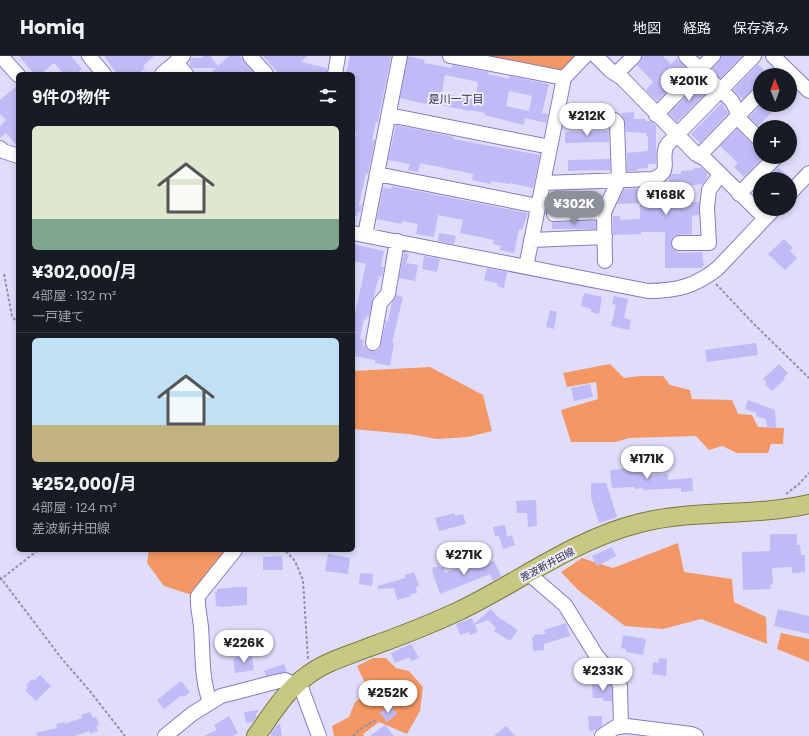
<!DOCTYPE html>
<html lang="ja">
<head>
<meta charset="utf-8">
<style>
  :root { --surface:#171b24; --page:#242831; --text:#f1f3f6; --muted:#9ea1a6; --line:#363941; --accent:#8c9099 }
  body { margin:0; font-family:Poppins,"Noto Sans JP",sans-serif; background:var(--page); color:var(--text); height:100vh; display:flex; flex-direction:column; font-size:15px; white-space:nowrap }
  * { box-sizing:border-box; margin:0 }
  p { font-size:13px; color:var(--muted) }
  .icon { flex:none; width:22px; height:22px; fill:none; stroke:currentColor; stroke-width:2; stroke-linecap:round; stroke-linejoin:round }
  .map { position:relative; flex:1; overflow:hidden }
  .drawer { position:absolute; left:16px; top:16px; width:339px; height:480px; display:flex; flex-direction:column; background:var(--surface); border-radius:6px; box-shadow:0 2px 6px #0003 }
  .drawer>* { flex:none }
  .needle { width:26px; rotate:359deg }
  .controls { position:absolute; left:753px; top:12px; display:grid; gap:8px }
  .controls a { display:grid; place-items:center; width:44px; height:44px; border-radius:50%; background:var(--surface); box-shadow:0 2px 6px #0003; font-size:20px }
  .price { position:absolute; translate:-50% -34px; padding:0 9px; border-radius:14px; background:#fff; color:#222; font-size:13px; line-height:26px; filter:drop-shadow(0 1px 2px #0008) }
  .price::after { content:''; position:absolute; left:50%; top:24px; width:12px; height:9px; margin-left:-6px; background:inherit; clip-path:polygon(0 0,100% 0,50% 100%) }
  .price.selected { background:var(--accent); color:#fff }
  ul { padding:0; list-style:none }
  li { display:grid; align-content:center; gap:8px; height:212px; padding:0 16px }
  li+li { border-top:1px solid var(--line) }
  li span { display:grid; place-items:center; height:124px; border-radius:6px; color:#555 }
  li>.icon { margin-inline-start:auto }
  span .icon { width:72px; height:72px; fill:#fffc; stroke-width:1 }
  li b { font-size:17px }
  h2 { display:flex; justify-content:space-between; align-items:center; height:48px; padding:0 16px; font-size:17px }
  header { display:flex; align-items:center; gap:24px; box-sizing:border-box; height:56px; padding:0 20px; background:var(--surface); border-bottom:1px solid var(--line) }
  header strong { font-size:19px }
  nav { display:flex; gap:22px; margin-inline-start:auto; font-size:14px }
  .map>svg:first-child { display:block }
  .green { fill:#f49764 }
  .building { fill:#c0baf6; fill-rule:evenodd }
  .lines { fill:none; stroke-linecap:round; stroke-linejoin:round }
  .minor-casing { stroke:#857cc2; stroke-width:16 }
  .major-casing { stroke:#7b793a; stroke-width:20 }
  .path { stroke:#9391ae; stroke-width:2; stroke-dasharray:3 2; stroke-linecap:butt }
  .minor { stroke:#fff; stroke-width:14 }
  .major { stroke:#c8c784; stroke-width:18 }
  .labels { text-anchor:middle; stroke-width:4; stroke-linejoin:round; paint-order:stroke }
  .street-label { font-size:10px; fill:#312d4a; stroke:#edecfb }
  .neighbourhood-label { font-size:11px; fill:#312d4a; stroke:#edecfb }
</style>
</head>
<body>
<header>
<strong>Homiq</strong>
<nav><a>地図</a><a>経路</a><a>保存済み</a></nav>
</header>
<div class="map">
<svg width="809" height="680" viewBox="0 0 809 680">
  <rect width="100%" height="100%" fill="#dfddfb"/>
  <path class="green" d="M474,0H577L563,14L557,17Z
    M610,308L624,322L640,320H663L670,329L690,334L692,343L732,344L738,358L752,359L758,371L784,372L783,388H771L768,397H737L722,390L709,394L696,380L629,382L616,386H571L561,354L598,343L596,326L567,331L563,317Z
    M430,311L483,339L492,375L468,381L437,383L408,378L353,373V315Z
    M678,487L684,516L732,523L734,546L766,561L767,588L701,563L663,573L625,570L578,534L561,516L582,502L613,512Z
    M149,494H227L192,539L164,530L147,507Z
    M781,577L809,583V606L777,593Z
    M373,602H386L396,612L409,615L423,631L420,655L407,678L379,666L363,678L364,680H334L332,670L349,661L355,646L367,638V631L357,610Z"/>
  <path class="building" d="M19,0H71L82,13L76,18H64L54,7L41,18H34Z
    M104,0H154L143,10L145,12L138,18H117Z
    M204,0H210L218,10L229,0H240L255,18H209L216,12H192L190,9L191,2H202Z
    M263,0H307L301,6L327,12V18H279Z
    M350,0H391L378,66H376L372,84H375L368,118L366,117L359,149H362L360,156H358L357,160H353V91L356,77L353,76V18H346Z
    M408,0L425,4L424,7L452,12V9L489,16L488,18L509,23V20L549,28L542,57L548,58L546,67L525,62L524,69L485,59V57L470,54V55L435,48V50L400,42ZM445,19L478,26L475,44L442,37ZM509,35L532,40L529,55L506,50Z
    M642,0H663L671,8L677,2L688,14L657,45L646,34L653,26L637,9L640,6Z
    M721,0H742L721,22L712,13L719,6Z
    M758,8L769,19H760V29L754,31L743,43L733,34Z
    M700,26L709,34L677,66L669,58Z
    M18,29V91L6,77L0,82V70L6,64L0,58V44Z
    M722,47L728,57L700,87L691,78Z
    M760,49H779L758,70L749,61Z
    M634,56V63H645L646,65H650L656,69V108H648V112L637,113V115H627V97L648,95V80H646V77L626,76L625,66L621,57Z
    M396,69L454,81L453,83L540,99L533,132L510,127L509,128L491,125V128L472,124L473,118L420,107L418,116L408,114L410,108L388,104Z
    M737,73L754,90L760,94V101H764L744,121L734,111L738,107L720,90Z
    M609,75V86L565,87V76Z
    M610,103V114L568,115V104Z
    M778,111L791,123H766Z
    M694,112H702L707,117V122L703,128L686,130V147L699,146V159L692,160V178L675,179L671,183V187L672,192L679,197L702,196L704,210H702V212H665V176H641V178L613,179V160H620V164L640,163V147L617,148L624,133L641,132V134H652V141H670L669,122L671,118H681V115L694,114Z
    M392,130L528,157L522,174L519,173L514,197L500,194L501,190L493,188L494,184L460,177L463,164L438,159L434,181L416,178L418,168L402,165V168L377,163L383,131L391,133Z
    M551,136H596V146L551,147Z
    M596,165V173H552V166Z
    M439,177L456,180L454,188L438,185Z
    M784,183L793,192L790,195L797,202L785,214L768,198Z
    M353,188L384,195L381,211H384L382,221L379,220L369,260H367L366,264L364,263L360,283L364,284L363,289L365,290L368,294L376,295L380,293L386,265H388L392,246L396,239L403,241L392,287H394L390,310L375,307V304L353,300V266L366,208L353,205Z
    M404,197L409,198L406,207L418,209L415,225L399,222Z
    M424,200L440,203L437,216L422,213Z
    M487,212L507,216L504,232L497,230V227L484,224Z
    M584,237L602,241L599,258L591,256V253L581,250Z
    M614,240L628,243L624,262L631,264L629,274L611,270L616,249L612,248Z
    M550,254L557,256L554,273L546,271Z
    M756,287L758,299L707,306L705,294Z
    M779,308L788,317L784,321L785,323L772,335L765,328L767,326L763,323Z
    M590,328L593,341L574,345L571,332Z
    M748,344L775,354L776,371L767,372L766,363L756,360L757,357L745,353Z
    M646,411L647,419L668,418V424L692,422L693,435L681,436V432L643,434V432L635,433L634,431L612,432L610,414Z
    M591,427H606L617,461L599,467L591,442Z
    M536,444L537,470L528,471L527,457H517L516,445Z
    M455,457V460L463,458L466,468L439,475L435,462Z
    M505,469L507,481L512,479L515,489L503,493L499,480H495L493,471Z
    M770,478H797V489H800L801,499H805V516L792,517V511L772,512L773,528H770L771,533L743,534L742,496L770,495Z
    M612,491L616,500L597,510L592,500Z
    M328,498L350,502L348,518L325,515Z
    M282,500L283,514H263V501Z
    M490,504L491,506L494,505L501,520L493,525L490,518L440,538L432,515L433,514L432,512L439,510L440,512L443,511L445,517L458,512L459,515L474,509L475,511Z
    M414,516L419,530L416,531L417,537L410,538L411,540L397,544L394,532L378,533V530L405,522V519Z
    M360,517L373,518L372,530L359,528Z
    M238,531H247V549L220,551V550H216L215,536H217V533Z
    M491,553L498,561L518,574L510,585L494,575L496,572L488,564L475,569L478,576L470,579L469,576L460,579L456,568L472,562L474,568Z
    M778,553L809,560V578L774,570Z
    M566,567L570,580L544,588V594L533,595L532,581H534V579L546,578L544,574Z
    M623,579L646,583L643,599L626,596V593L621,592Z
    M411,588L419,602L411,605L409,601L395,607L391,597Z
    M252,599L254,614L235,617L233,602Z
    M659,602L667,603L666,620L652,618L653,606L658,607Z
    M284,608L287,616L266,620L264,615Z
    M40,619L51,630L36,645L25,634L28,631L26,629L32,623L34,625Z
    M181,625L190,636L184,641L182,639L164,653L157,644Z
    M610,628L612,632V645H603V642H593L592,629Z
    M390,649L397,658L387,666L380,657Z
    M259,654L256,658V661L253,666L246,667L244,656Z
    M90,656L93,662L96,661L99,669L96,670L98,675L90,678L89,675L75,680H37L36,677L57,672L56,668L65,666V668L82,662L81,659Z
    M229,660L238,677L233,680H204L217,674L214,669Z
    M588,660H602V670L596,674L589,675Z
    M280,668L282,680H271V677L277,669Z
    M385,669L394,680H370Z
    M506,670L515,680H494Z"/>
  <g class="lines">
    <g class="minor-casing">
      <path id="minor" d="M1,0L18,19
        M89,0L104,18
        M250,0L266,18
        M450,0L564,22
        M596,0L611,15L622,22L696,98L705,103L765,162
        M686,0L732,45L742,66L760,84
        M773,0L809,35
        M176,6L186,18
        M162,18L183,0
        M335,18L338,0
        M616,18L634,0
        M389,59L550,91
        M656,59L713,0
        M0,92L3,95L18,100
        M699,100L760,37
        M377,118L538,150
        M543,127L653,123C674,115 659,103 667,89L754,0
        M790,137L809,117
        M739,138L776,101
        M554,158L604,156
        M353,177L648,235C677,235 696,230 718,212L774,153
        M365,179L400,0
        M531,184L605,181
        M679,187H709L707,152L709,134L720,119
        M605,205L604,156L619,124L617,67L614,64
        M526,211L564,22L585,0
        M373,287L380,247L388,238L397,185
        M529,518L565,549L596,599L618,625L620,630L621,671
        M210,646C201,622 203,596 201,571C200,560 197,550 198,540L235,494
        M165,680L192,658L221,640L275,626L285,624L295,629L302,634L319,680
        M602,680L616,671L627,670L691,678L696,680"/>
    </g>
    <g class="major-casing">
      <path id="major" d="M256,680C272,658 285,635 308,619C325,606 347,600 367,592C398,581 429,569 459,555C519,526 575,483 640,467C695,453 754,461 809,448"/>
    </g>
    <path class="path" d="M4,218L12,260L18,268
      M716,228L753,267L809,322
      M786,438L799,428L809,417
      M281,494L287,496L295,505L303,524L308,603
      M0,521L62,603L89,634L125,680
      M0,524L38,494
      M353,680L359,674L377,663"/>
    <use href="#minor" class="minor"/>
    <use href="#major" class="major"/>
  </g>
  <g class="labels">
    <g class="street-label">
      <text transform="translate(547 508) rotate(-28)" y="4">差波新井田線</text>
    </g>
    <g class="neighbourhood-label">
      <text x="456" y="47">是川一丁目</text>
    </g>
  </g>
</svg>
<div class="controls">
<a><svg class="needle" viewBox="-14 -14 28 28"><path d="M0-13l5 13h-10z" fill="#e53935"/><path d="M0 13l5-13h-10z" fill="#9ea1a6"/></svg></a>
<a>+</a>
<a>−</a>
</div>
<b class="price" style="left:689px;top:46px">¥201K</b>
<b class="price" style="left:587px;top:81px">¥212K</b>
<b class="price" style="left:666px;top:160px">¥168K</b>
<b class="price selected" style="left:574px;top:169px">¥302K</b>
<b class="price" style="left:647px;top:424px">¥171K</b>
<b class="price" style="left:464px;top:520px">¥271K</b>
<b class="price" style="left:244px;top:608px">¥226K</b>
<b class="price" style="left:603px;top:636px">¥233K</b>
<b class="price" style="left:388px;top:658px">¥252K</b>
<section class="drawer">
<h2>9件の物件<svg class="icon" aria-label="filters" viewBox="0 0 24 24"><path d="M4 7h16M4 17h16"/><circle cx="9" cy="7" r="2"/><circle cx="15" cy="17" r="2"/></svg></h2>
<ul>
<li><span style="background:linear-gradient(#dfe7d0 75%,#7fa58c 0)"><svg class="icon" aria-label="home" viewBox="0 0 24 24"><path d="M3 11l9-7 9 7M6 9v11h12V9"/></svg></span><div><b>¥302,000/月</b><p>4部屋 · 132 m²</p><p>一戸建て</p></div></li>
<li><span style="background:linear-gradient(#bfe0f5 70%,#c2b280 0)"><svg class="icon" aria-label="home" viewBox="0 0 24 24"><path d="M3 11l9-7 9 7M6 9v11h12V9"/></svg></span><div><b>¥252,000/月</b><p>4部屋 · 124 m²</p><p>差波新井田線</p></div></li>
</ul>
</section>
</div>
</body>
</html>
